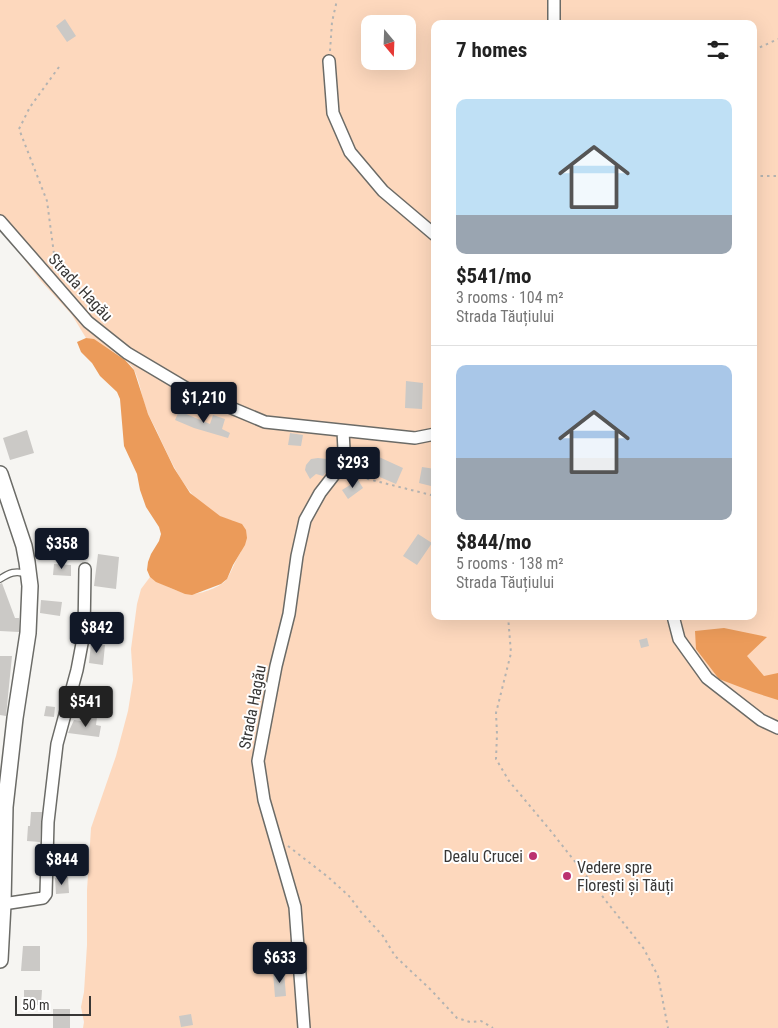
<!DOCTYPE html>
<html lang="en">
<head>
<meta charset="utf-8">
<style>
  :root { --surface:#fff; --page:#f6f6f6; --text:#222; --muted:#767676; --line:#e0e0e0; --accent:#111827 }
  body { margin:0; font-family:"Roboto Condensed",sans-serif; background:var(--page); color:var(--text); height:100vh; display:flex; flex-direction:column; font-size:19px; white-space:nowrap }
  * { box-sizing:border-box; margin:0 }
  p { font-size:16px; color:var(--muted) }
  .icon { flex:none; width:28px; height:28px; fill:none; stroke:currentColor; stroke-width:2; stroke-linecap:round; stroke-linejoin:round }
  .map { position:relative; flex:1; overflow:hidden }
  .side { position:absolute; left:431px; top:20px; width:326px; height:600px; display:flex; flex-direction:column; background:var(--surface); border-radius:10px; box-shadow:0 5px 20px #0002 }
  .side>* { flex:none }
  .needle { width:32px; rotate:161deg }
  .controls { position:absolute; left:361px; top:15px; display:grid; gap:10px }
  .controls a { display:grid; place-items:center; width:55px; height:55px; border-radius:10px; background:var(--surface); box-shadow:0 5px 20px #0002; font-size:25px }
  .scale { position:absolute; left:15px; bottom:12px; width:76px; box-sizing:border-box; padding-left:5px; border:2px solid #383736; border-top:0; font-size:14px; line-height:18px; white-space:nowrap; color:#383736; -webkit-text-stroke:4px #fff; paint-order:stroke }
  .price { position:absolute; translate:-50% -42px; padding:0 11px; border-radius:5px; background:var(--accent); color:#fff; font-size:16px; line-height:32px; filter:drop-shadow(0 1px 2px #0008) }
  .price::after { content:''; position:absolute; left:50%; top:30px; width:15px; height:11px; margin-left:-8px; background:inherit; clip-path:polygon(0 0,100% 0,50% 100%) }
  .price.active { background:#222; color:#fff }
  ul { padding:0; list-style:none }
  li { display:grid; align-content:center; gap:10px; height:265px; padding:0 25px }
  li+li { border-top:1px solid var(--line) }
  li span { display:grid; place-items:center; height:155px; border-radius:10px; color:#555 }
  li>.icon { margin-inline-start:auto }
  span .icon { width:90px; height:90px; fill:#fffc; stroke-width:1 }
  li b { font-size:21px }
  h2 { display:flex; justify-content:space-between; align-items:center; height:60px; padding:0 25px; font-size:21px }
  .map>svg:first-child { display:block }
  .green { fill:#fdd8bd; fill-rule:evenodd }
  .forest { fill:#eb9b5a }
  .building { fill:#cbc9c6 }
  .lines { fill:none; stroke-linecap:round; stroke-linejoin:round }
  .service-casing { stroke:#6b6b67; stroke-width:8 }
  .minor-casing { stroke:#6b6b67; stroke-width:14 }
  .tertiary-casing { stroke:#6b6b67; stroke-width:18 }
  .path { stroke:#b4b3b1; stroke-width:2; stroke-dasharray:2.5 4; stroke-linecap:butt }
  .service { stroke:#fff; stroke-width:5.5 }
  .minor { stroke:#fff; stroke-width:11 }
  .tertiary { stroke:#fff; stroke-width:15 }
  .poi-dot { fill:#bb3270; stroke:#fff; stroke-width:2 }
  .labels { text-anchor:middle; stroke-width:4; stroke-linejoin:round; paint-order:stroke }
  .street-label { font-size:16px; fill:#383736; stroke:#fff }
  .poi-label { font-size:16px; fill:#383736; stroke:#fff; text-anchor:end }
</style>
</head>
<body>
<div class="map">
<svg width="778" height="1028" viewBox="0 0 778 1028">
  <rect width="100%" height="100%" fill="#f6f5f2"/>
  <path class="green" d="M0,0H778V1028H83L84,1022L81,1007L84,992L87,945V890L91,828L116,756L128,711L133,680L131,649L137,604L141,589L150,577C157,582 181,594 190,594C199,595 221,587 226,580C232,572 235,560 241,552L234,521C193,512 175,470 159,436C155,426 149,418 146,408C141,396 140,380 133,368C129,360 96,340 86,338L72,315L41,281L0,228ZM370,24H408V61H370ZM435,24H754V616H435Z"/>
  <path class="forest" d="M86,338L94,339L125,360L134,370L148,414L174,468L190,493L220,516L242,524L246,530L247,538L245,545L233,565L227,579L221,584L192,595L185,594L156,582L150,577L147,570L148,562L151,554L159,541L161,534L159,527L146,507L140,490L137,474L124,446L120,399L117,392L100,376L92,363L81,352L77,342Z
    M724,628L767,637L747,656L764,676L778,673V700L753,692L719,679L696,649L695,631Z"/>
  <path class="building" d="M65,19L76,36L67,42L56,26Z
    M406,381L423,383L422,409L405,408Z
    M179,411L210,424L213,415L225,419L222,429L230,433L228,438L194,428L175,420Z
    M27,430L34,453L10,460L3,438Z
    M290,433L303,435L301,446L288,445Z
    M368,452L403,468L396,484L361,469Z
    M318,458L327,459L329,469L323,476L316,474L310,479L305,470L306,465L311,459Z
    M422,467L435,469V487L419,483Z
    M358,480L363,488L348,499L342,490Z
    M56,534L60,549L45,554L41,539Z
    M418,534L432,543L417,565L403,556Z
    M98,554L119,557L116,589L94,586Z
    M54,564L71,565V576L53,575Z
    M2,583L15,618H19V632L0,631V584Z
    M41,600L62,602L60,616L40,613Z
    M647,638L649,646L641,648L639,640Z
    M91,643L105,645L103,665L89,663Z
    M0,656H12L6,716L0,715Z
    M46,706L55,707L54,717L44,716Z
    M90,716L97,717L96,725L101,726L99,737L68,733L74,720L89,722Z
    M31,812H42L40,842L27,841L28,826H30Z
    M68,877L69,893L56,894L55,878Z
    M23,946H40V971H21Z
    M284,971L286,996L275,997L273,972Z
    M24,990H42L41,1005H24Z
    M53,1009H70V1028H53Z
    M191,1014L193,1025L181,1027L179,1016Z"/>
  <g class="lines">
    <g class="service-casing">
      <path id="service" d="M0,579C9,573 16,570 26,574"/>
    </g>
    <g class="minor-casing">
      <path id="minor" d="M554,24V0
        M329,61L333,113L350,152L383,191L435,235
        M0,221L88,322L127,353L191,391L265,422L415,438L435,434
        M673,616L679,639L707,678L761,720L778,728
        M3,904L43,898L46,894L48,822L57,744L77,670L84,633L85,569
        M304,1028L295,907L264,800L258,761L276,666L289,614L297,556L305,520L320,493L337,471L344,450L343,431"/>
    </g>
    <g class="tertiary-casing">
      <path id="tertiary" d="M0,474L24,546L27,562L30,586L28,633L15,718L5,807L3,904L0,960"/>
    </g>
    <path class="path" d="M754,50L778,39
      M330,51L332,22L337,0
      M59,67L30,107L19,129L47,201L54,254L70,273L83,295L102,318
      M754,176H778
      M348,474L435,496
      M508,616L511,653L496,713L497,734L496,759L509,781L550,830L644,949L658,976L668,1028
      M288,846L328,877L349,896L361,912L383,936L395,956L431,990L457,1018L470,1022L481,1021L493,1028"/>
    <use href="#service" class="service"/>
    <use href="#minor" class="minor"/>
    <use href="#tertiary" class="tertiary"/>
  </g>
  <g class="poi-dot">
    <circle cx="533" cy="856" r="5"/>
    <circle cx="567" cy="876" r="5"/>
  </g>
  <g class="labels">
    <g class="street-label">
      <text transform="translate(81 287) rotate(47)" y="6">Strada Hagău</text>
      <text transform="translate(252 707) rotate(-79)" y="6">Strada Hagău</text>
    </g>
    <g class="poi-label">
      <text x="523" y="862">Dealu Crucei</text>
      <text x="577" y="873" text-anchor="start">Vedere spre<tspan x="577" dy="18">Florești și Tăuți</tspan></text>
    </g>
  </g>
</svg>
<div class="controls">
<a><svg class="needle" viewBox="-14 -14 28 28"><path d="M0-13l5 13h-10z" fill="#e53935"/><path d="M0 13l5-13h-10z" fill="#767676"/></svg></a>
</div>
<div class="scale">50 m</div>
<b class="price" style="left:204px;top:424px">$1,210</b>
<b class="price" style="left:353px;top:489px">$293</b>
<b class="price" style="left:62px;top:570px">$358</b>
<b class="price" style="left:97px;top:654px">$842</b>
<b class="price active" style="left:86px;top:728px">$541</b>
<b class="price" style="left:62px;top:886px">$844</b>
<b class="price" style="left:280px;top:984px">$633</b>
<section class="side">
<h2>7 homes<svg class="icon" aria-label="filters" viewBox="0 0 24 24"><path d="M4 7h16M4 17h16"/><circle cx="9" cy="7" r="2"/><circle cx="15" cy="17" r="2"/></svg></h2>
<ul>
<li><span style="background:linear-gradient(#bfe0f5 75%,#9aa5b1 0)"><svg class="icon" aria-label="home" viewBox="0 0 24 24"><path d="M3 11l9-7 9 7M6 9v11h12V9"/></svg></span><div><b>$541/mo</b><p>3 rooms · 104 m²</p><p>Strada Tăuțiului</p></div></li>
<li><span style="background:linear-gradient(#a9c7e8 60%,#9aa5b1 0)"><svg class="icon" aria-label="home" viewBox="0 0 24 24"><path d="M3 11l9-7 9 7M6 9v11h12V9"/></svg></span><div><b>$844/mo</b><p>5 rooms · 138 m²</p><p>Strada Tăuțiului</p></div></li>
</ul>
</section>
</div>
</body>
</html>
